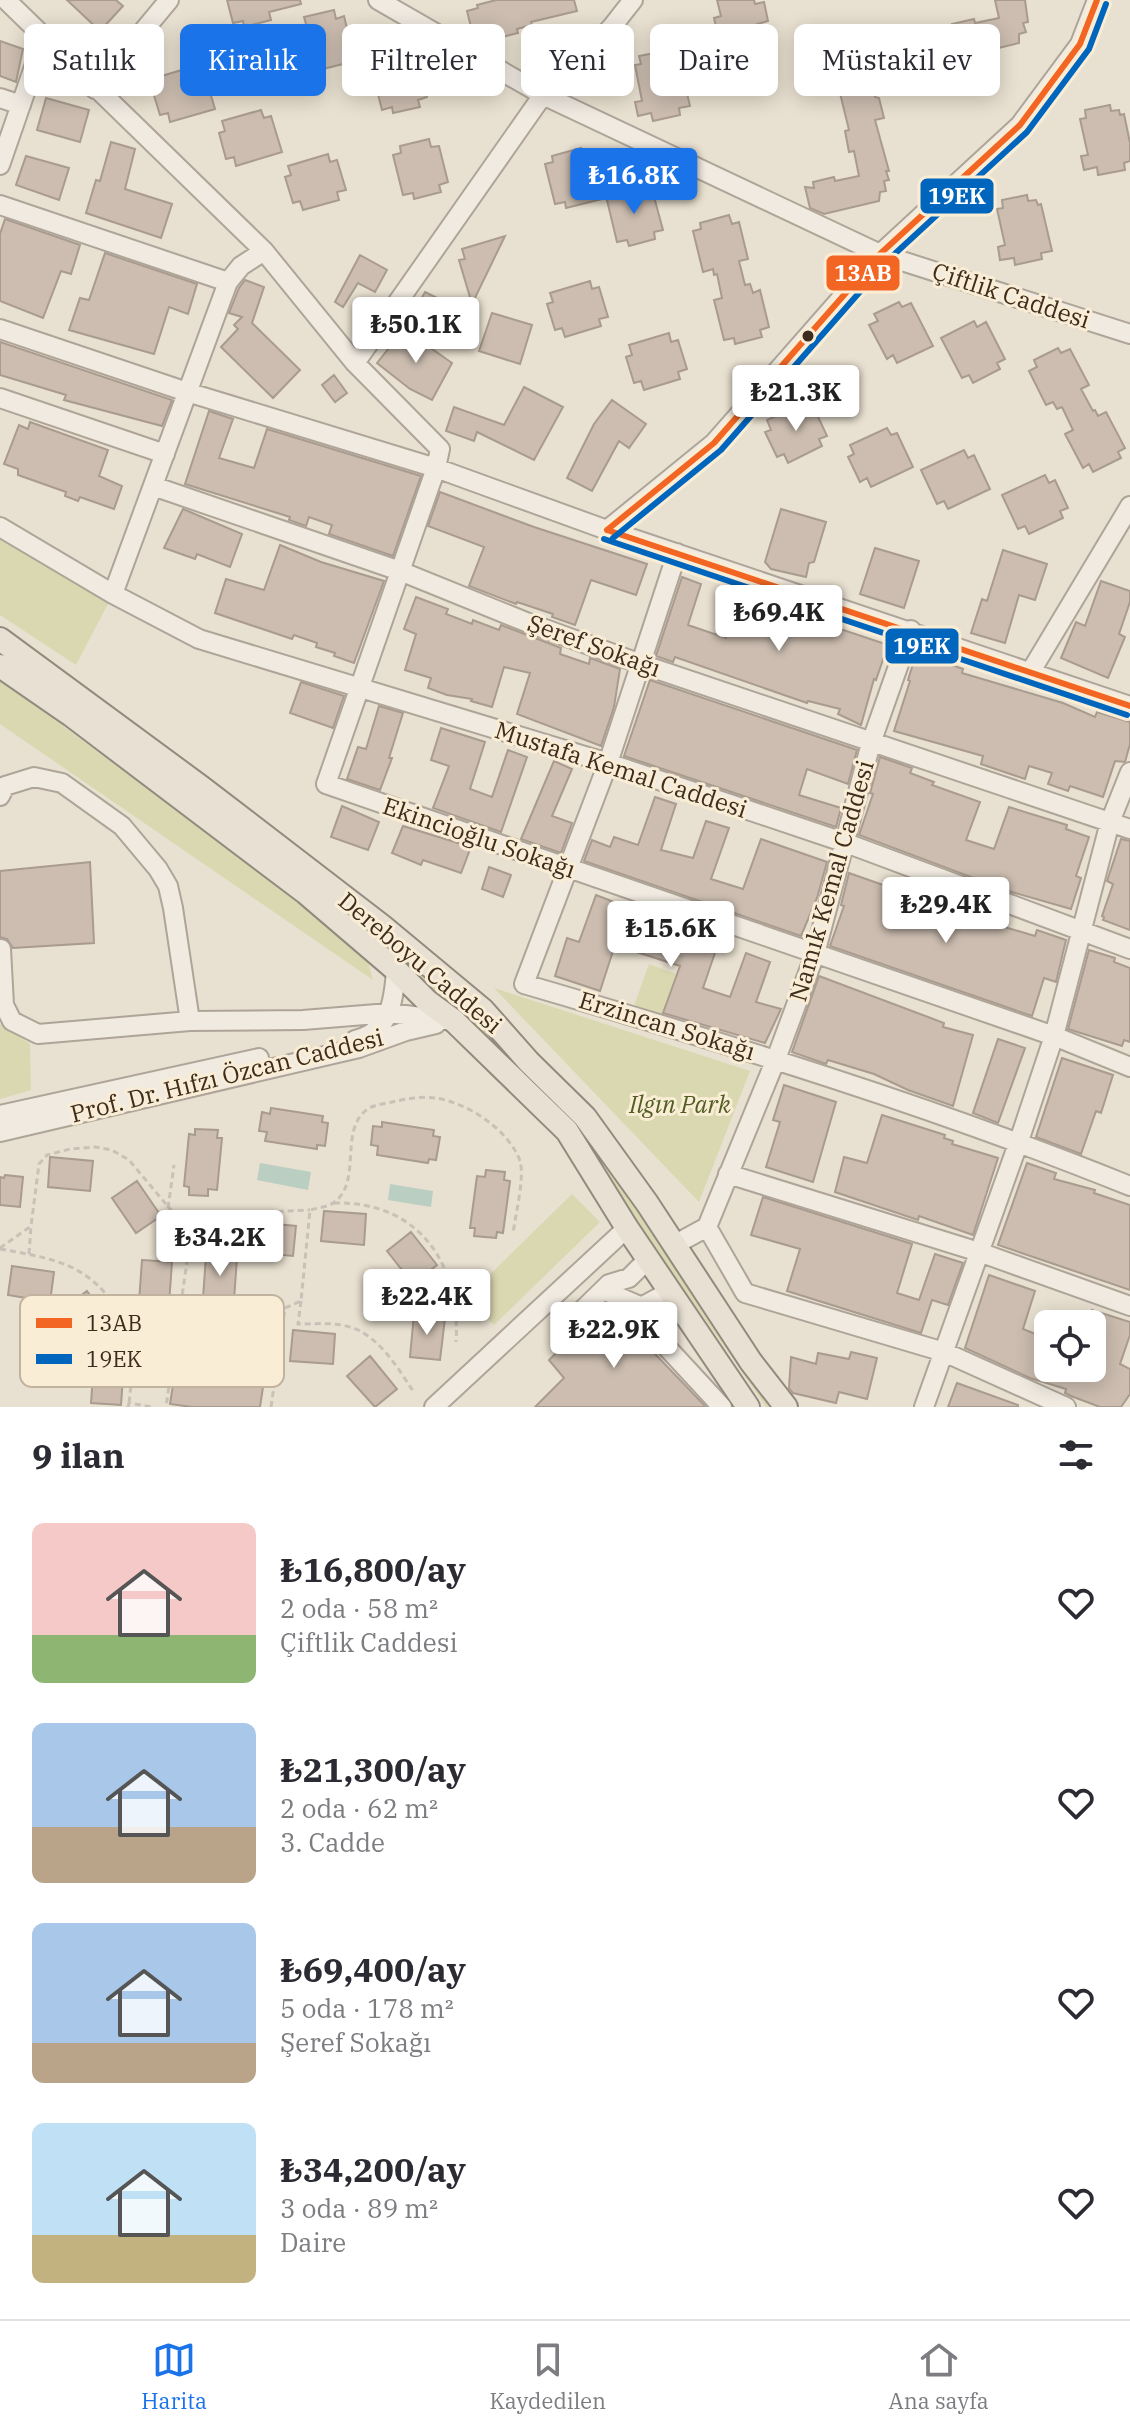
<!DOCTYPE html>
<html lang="tr">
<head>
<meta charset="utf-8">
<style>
  :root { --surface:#fff; --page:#f7f7f7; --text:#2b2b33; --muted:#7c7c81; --line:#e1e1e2; --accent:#1a73e8 }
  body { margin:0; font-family:"IBM Plex Serif",serif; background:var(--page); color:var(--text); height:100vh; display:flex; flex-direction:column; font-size:30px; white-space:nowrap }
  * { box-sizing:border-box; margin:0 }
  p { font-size:26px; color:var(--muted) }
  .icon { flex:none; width:44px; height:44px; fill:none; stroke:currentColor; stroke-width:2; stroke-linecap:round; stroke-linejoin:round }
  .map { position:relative; height:1407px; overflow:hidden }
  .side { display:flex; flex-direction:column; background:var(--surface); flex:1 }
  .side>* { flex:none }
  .hud { position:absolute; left:24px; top:24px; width:1082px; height:72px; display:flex; gap:16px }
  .buttons { position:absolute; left:1034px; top:1310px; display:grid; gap:16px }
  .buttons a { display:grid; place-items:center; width:72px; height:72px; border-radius:12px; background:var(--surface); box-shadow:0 4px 20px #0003; font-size:40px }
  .price { position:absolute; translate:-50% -68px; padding:0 18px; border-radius:8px; background:#fff; color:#222; font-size:26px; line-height:52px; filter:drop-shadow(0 2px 4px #0008) }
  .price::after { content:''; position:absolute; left:50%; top:48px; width:24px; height:18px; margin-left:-12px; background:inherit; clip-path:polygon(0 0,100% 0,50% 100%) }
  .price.active { background:var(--accent); color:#fff }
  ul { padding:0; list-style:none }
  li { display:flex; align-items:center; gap:24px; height:200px; padding:0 32px }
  li span { display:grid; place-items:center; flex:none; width:224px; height:160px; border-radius:12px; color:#555 }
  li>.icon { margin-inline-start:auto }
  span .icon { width:96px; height:96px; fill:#fffc; stroke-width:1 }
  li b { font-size:34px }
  h2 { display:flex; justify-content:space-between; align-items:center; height:96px; padding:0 32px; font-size:34px }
  .pill { padding:0 28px; border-radius:12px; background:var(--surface); box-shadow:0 4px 20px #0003; font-size:28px; line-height:72px }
  .pill.active { background:var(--accent); color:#fff }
  .dock { display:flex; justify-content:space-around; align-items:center; height:112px; border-top:2px solid var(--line); background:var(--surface); font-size:22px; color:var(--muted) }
  .dock a { display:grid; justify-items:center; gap:4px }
  .dock .active { color:var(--accent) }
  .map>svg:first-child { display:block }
  .green { fill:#dad8b1 }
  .water { fill:#bacec1 }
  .building { fill:#ccbdb0; stroke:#a99b8e; stroke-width:2 }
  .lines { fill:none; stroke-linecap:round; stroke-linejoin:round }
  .minor-casing { stroke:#aea598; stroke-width:22 }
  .major-casing { stroke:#938a7f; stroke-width:26 }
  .path { stroke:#c9c1b7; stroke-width:3; stroke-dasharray:6 4; stroke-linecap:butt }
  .minor { stroke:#f0eae1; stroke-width:18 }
  .major { stroke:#e8e0d3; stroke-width:22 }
  .bus-1-casing { stroke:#f9edd5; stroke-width:12 }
  .bus-2-casing { stroke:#f9edd5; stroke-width:12 }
  .bus-1 { stroke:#f26522; stroke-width:6 }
  .bus-2 { stroke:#0065bd; stroke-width:6 }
  .bus-dot { fill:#3e2c1e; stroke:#f9edd5; stroke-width:3 }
  .labels { text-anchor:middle; stroke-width:6; stroke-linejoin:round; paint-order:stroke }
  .street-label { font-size:24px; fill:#3e2c1e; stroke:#f9edd5 }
  .park-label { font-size:24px; font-style:italic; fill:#515d22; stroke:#f9edd5 }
  .key { fill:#f9edd5; stroke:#c1b39e; stroke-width:2 }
  .key-label { font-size:22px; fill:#3e2c1e }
  .line-badge { stroke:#f9edd5; stroke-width:3 }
  .badge-label { font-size:22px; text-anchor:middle; font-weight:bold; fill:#fff }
</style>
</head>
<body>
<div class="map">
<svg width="1130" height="1407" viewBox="0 0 1130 1407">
  <rect width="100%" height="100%" fill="#e8e0d0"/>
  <path class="green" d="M0,531L113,594L76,665L0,615Z
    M0,649L203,798L453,995L572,1116L780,1407H766L568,1122L493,1045L422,979L377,942L0,659Z
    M0,679L365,951L373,980L0,724Z
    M649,964L676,974L662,1015L634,1006Z
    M494,988L750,1071L699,1202Z
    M0,1024L30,1044L31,1090L0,1099Z
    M572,1194L600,1222L494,1325L467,1297Z"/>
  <path class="water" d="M260,1163L311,1172L308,1190L257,1180Z
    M390,1184L433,1191L431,1207L388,1200Z"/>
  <path class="building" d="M67,0H116L123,6L100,31Z
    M227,0H300L301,4L269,12L271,20L244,27L243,21L233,23Z
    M496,0H574L577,11L531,22L532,25L517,29L518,33L483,42L480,33L473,35L467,11L478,8L477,5Z
    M717,0H754L755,4L764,2L768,21L757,24L758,31L731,36L730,29L717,31L714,18L721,16Z
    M995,0H1025L1028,22L1023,23L1026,32L1019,34V43L958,58L957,54L951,55L944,29L953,30L952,24L974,19L975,23L999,18Z
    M334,10L336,19L344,16L355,61L319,70L304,17Z
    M0,41L23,49L16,82L0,76Z
    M665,51L666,57L674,55L675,61L679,60L690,106L679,108L680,115L653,121L651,113L638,116L635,102L642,101L635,65L641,64L639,56Z
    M408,54L410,62L418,61L427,97L418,100L420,107L393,113L392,107L382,110L370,63Z
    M195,66L198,74L204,72L215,109L170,122L168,113L160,115L152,89L158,87L155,78Z
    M863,67L864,74L871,73L875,97L879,98L884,118L875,120L889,171H886L889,180L884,181L886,191L880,192L879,201L824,214L810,208L805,187L814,188L813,182L834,177L835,181L859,176L854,151L849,152L845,131L849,130L837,81L841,80L840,71Z
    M46,98L89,110L80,142L37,130Z
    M1110,105L1111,111L1119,110L1120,115L1124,114L1130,143V161L1124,163L1125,170L1098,175L1097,167L1084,170L1081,156L1088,155L1080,119L1086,118L1085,110Z
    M261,110L264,118L271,116L282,152L236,166L234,157L226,159L219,133L225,131L222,121Z
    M429,139L431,147L439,146L448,182L439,185L441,192L414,199L413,193L403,195L393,155L401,153L400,146Z
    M111,142L135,149L125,189L172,204L161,238L86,213L96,180L100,181Z
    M581,148L584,157L591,155L602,199L566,208L565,202L555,204L545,164L553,162L552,156Z
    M328,154L330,162L337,160L346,190L337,192L339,200L303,210L300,201L293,203L285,177L291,175L288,166Z
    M26,156L69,168L59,200L16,185Z
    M644,186L646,195L653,193L663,230L654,232L655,239L629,246L627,240L617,242L606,196Z
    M1027,195L1028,201L1036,200L1038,205L1041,204L1052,251L1041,253L1042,259L1015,265L1014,258L1000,260L998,247L1005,245L997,209L1003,208L1002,200Z
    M729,215L732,224L739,222L748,259L739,261L745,285L750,284L753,293L760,290L769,327L760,330L762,337L735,344L734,338L724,340L714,300L722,298L717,274L714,275L713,269L703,272L693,231L701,229L700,223Z
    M5,219L80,245L71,274L61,271L43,318L0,301V234Z
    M505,236L472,304L459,260L465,259L462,249Z
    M105,253L197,284L188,314L169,307L154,354L69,330L80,298L89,300Z
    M360,255L387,270L375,292L358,283L343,307L335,302Z
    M245,280L264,287L252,323L300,370L273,398L221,347L238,329L234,325L242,317L229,313L239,288Z
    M590,281L592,289L599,287L608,317L599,319L601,326L565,337L562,328L555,330L547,304L553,302L550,293Z
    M425,292L467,313L457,333L414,312Z
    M899,302L902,307L911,303L933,346L897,363L893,355L887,359L869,325L878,321L874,314Z
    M492,313L532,325L520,364L479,351Z
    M974,321L977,327L986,322L1005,359L997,363L1000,369L973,383L969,375L962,378L941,338Z
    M404,329L452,363L432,400L410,389L377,363Z
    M669,333L671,342L678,340L687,369L678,372L680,379L644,390L641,381L634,383L626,357L632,355L629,345Z
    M0,342L172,400L162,426L64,400L66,395L0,375Z
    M1058,348L1061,353L1070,349L1089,385L1081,389L1093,411L1095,410L1098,416L1106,412L1125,448L1118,452L1121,458L1093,472L1089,464L1083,468L1065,434L1073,430L1062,407L1057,409L1053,402L1046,405L1029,371L1037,367L1034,360Z
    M334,375L347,393L335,402L322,385Z
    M524,387L563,407L534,460L477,432L474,441L446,431L454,407L504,425Z
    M612,400L646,424L629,448L619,441L592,491L567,478L594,424Z
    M804,403L808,411L814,408L827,436L819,439L822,446L788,463L784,454L777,457L765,432L771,430L767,420Z
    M209,411L233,419L219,458L254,468L267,429L421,476L393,556L329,534L332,525L309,517L306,526L289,520L290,517L185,484Z
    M30,422L108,450L99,476L122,486L114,509L80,497L78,501L65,496L66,492L18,475V469L4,464L19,425L28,429Z
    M887,428L891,435L897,433L913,467L871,487L867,478L860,482L848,457L854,454L850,445Z
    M964,450L968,458L974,455L990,489L948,509L944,501L937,504L921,470Z
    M1045,475L1049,483L1055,480L1068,508L1060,511L1063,518L1029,534L1025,526L1018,529L1002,495Z
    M440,492L534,527L647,564L636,595L591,580L575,625L552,617L553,614L517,602L516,604L469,586L484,547L428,526Z
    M183,509L242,534L230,567L197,554L195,559L164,548Z
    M781,509L826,522L814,562L809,563L806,577L771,569L765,562Z
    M280,545L321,562L384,581L354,663L334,656L335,653L316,647L317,643L294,635L292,639L215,613L226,579L264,590Z
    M875,548L919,561L904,608L860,594Z
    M1003,550L1047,564L1035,600L1019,595L1005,643L971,633L982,599L987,601Z
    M682,577L701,584L688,625L726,638L739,595L888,645L876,680L874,679L861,725L838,714L840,709L808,701L807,703L675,657L673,662L656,656Z
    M1101,581L1130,591V602L1119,634L1125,637L1108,678L1061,658L1076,622L1085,626Z
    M416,597L448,609L446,614L472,624L473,620L499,630L501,625L561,648L560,654L589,664L590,658L620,669L614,707L601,746L517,714L530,673L504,667L492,707L471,701L472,699L447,695L428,688L431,678L405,670L416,634L404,629Z
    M918,648L942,656L940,661L963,669L962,673L1063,703L1095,717L1097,712L1130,722V744L1125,762L1115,761L1103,797L1070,786L1068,791L1048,784L1052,773L1029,766L1025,779L981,764L983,756L894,731L910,681L908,680Z
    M650,680L857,750L848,784L807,769L799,795L841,808L836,827L624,756Z
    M301,682L344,696L333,728L290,713Z
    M379,706L403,713L389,758H392L380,790L347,779L358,747L366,749Z
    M441,728L485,742L470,789L492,797L508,750L527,757L501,832L433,808L449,766L431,760Z
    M880,757L912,768L910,773L934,782L932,785L980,802L966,840L994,849L1009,807L1067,825L1066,829L1089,837L1076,876L1081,878L1071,909L1008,891L859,835L873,794L870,793Z
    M554,761L572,769L552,816L572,823L561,853L521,839Z
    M655,797L676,804L661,850L693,858L706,821L729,828L711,879L743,889L761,839L827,862L817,898L801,936L584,861L592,840L610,847L614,837L638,845Z
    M342,806L379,822L368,850L331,837Z
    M403,826L471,847L461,873L423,860L421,865L392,853Z
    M1121,839L1130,841V930L1103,920L1104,917L1102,916L1113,884L1107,881Z
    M90,862L94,943L13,948L7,939L0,937V871Z
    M489,867L511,875L503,897L482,889Z
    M849,873L991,923L1035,936L1037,930L1066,940L1056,982L1044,978L1032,1016L830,946L844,906L841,905Z
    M596,895L660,920L657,930L682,938L686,927L720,938L703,988L730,997L746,953L770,962L756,1002L781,1009L765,1043L663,1013L680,966L615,945L600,991L555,976L567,938L579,942Z
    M1089,950L1115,958L1114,962L1130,968V1042L1124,1040L1122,1046L1068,1029Z
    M819,976L944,1023L943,1027L973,1035L953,1106L908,1090L874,1074L828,1060L826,1064L792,1052Z
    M998,1039L1025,1048L998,1123L973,1113Z
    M1062,1058L1113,1075L1101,1113L1096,1111L1081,1154L1036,1137Z
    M784,1085L836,1102L813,1182L766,1167L780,1122L773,1120Z
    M271,1108L323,1116L322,1122L328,1123L325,1146L317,1145V1149L265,1141L267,1132L259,1131L262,1112L270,1114Z
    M882,1115L945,1135L944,1138L953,1141L952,1144L998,1158L973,1235L919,1216L918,1220L835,1192L844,1157L867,1163Z
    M382,1122L434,1130L433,1136L440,1137L436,1160L429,1159L428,1163L377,1155L378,1146L371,1145L373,1126L382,1127Z
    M195,1129L218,1130L217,1138H222L217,1190L208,1189V1196L189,1195V1187L184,1186L189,1134L195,1135Z
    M50,1157L93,1161L90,1191L48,1187Z
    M1027,1163L1056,1173L1054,1179L1095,1190L1094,1193L1130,1205V1290L998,1245Z
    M486,1170L505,1172L504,1180L510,1181L503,1233L497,1232L496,1238L474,1236L475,1228H470L477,1176L485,1177Z
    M5,1175L23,1177L20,1207L0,1205V1177L4,1178Z
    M137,1181L161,1216L136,1233L112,1198Z
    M763,1197L912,1244L897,1293L919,1300L935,1254L963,1263L948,1305L932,1300L921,1333L787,1291L800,1249L751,1235Z
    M324,1211L366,1214L364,1245L321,1241Z
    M253,1222L296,1226L293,1256L251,1252Z
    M411,1232L437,1265L413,1284L387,1251Z
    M206,1256L237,1258L234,1300L203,1298Z
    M142,1260L172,1262L169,1304L139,1302Z
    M12,1266L54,1272L50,1302L8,1295Z
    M989,1275L1035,1291L1023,1329L1048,1339V1368H1071L1092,1375L1104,1347L1092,1343V1324H1087L1092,1310L1130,1322V1335L1120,1364L1130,1369V1394L1121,1407H1100L1071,1396L1065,1393L1066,1389L1030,1378L965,1348Z
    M87,1291L112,1325L88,1343L62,1310Z
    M606,1304L609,1306L706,1407H535L564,1378L549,1360Z
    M414,1314L445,1318L440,1360L410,1357Z
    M293,1330L335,1334L333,1364L290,1361Z
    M180,1341L268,1354L260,1407H192L170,1404Z
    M851,1352L877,1358L867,1399L839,1392L836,1403L793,1393L789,1388L791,1357L816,1364L818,1353L849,1359Z
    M370,1356L397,1389L375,1407L347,1376Z
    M94,1361L124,1363L121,1405L91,1403Z
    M957,1383L1018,1405V1407H948Z"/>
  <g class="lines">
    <g class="minor-casing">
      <path id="minor" d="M6,0L264,251L355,363L440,449L436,468L326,784L1054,1036L1130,1067
        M378,0L543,95L880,254L1130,334
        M95,89L169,0
        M0,98L21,105
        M0,165L44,38
        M0,205L228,282
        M0,329L187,392L436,468L607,530L1130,706
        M355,363L543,95L611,28L633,0
        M0,398L165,454
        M153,486L400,571L526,622L641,664L1130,829
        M0,527L113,594L199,639L608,763L846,843L1130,949
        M607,530L714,443L880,254L1020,125L1080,44L1097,0
        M677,553L608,763L524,984C729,1044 932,1106 1130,1186
        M113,594L228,282L241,266L264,251
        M1031,671L1130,506
        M0,796L5,786L34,777L62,783L122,826L158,869L168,886L173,908L190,1021
        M1,949L4,1005L12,1021L38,1034L190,1021L303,1020L389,1013L454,1021
        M355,1040C390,1032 394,1001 396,970
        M0,1115L259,1058
        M0,1132L359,1048L406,1031L436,1024
        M728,1174L979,1252L1130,1306
        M707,1227L745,1293L944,1352L1066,1407
        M674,1245L707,1227L776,1059L815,954L871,743L911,630
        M603,1290L642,1307
        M669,1292L643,1306L638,1316L722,1407
        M563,1329L609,1284L629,1278L647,1260
        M434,1407L627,1228
        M924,1407L1019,1141L1054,1036L1110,822L1130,772"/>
    </g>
    <g class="major-casing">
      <path id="major" d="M0,639L201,787L382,926L483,1010L529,1062L585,1117L647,1203L751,1362L786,1407
        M0,666L71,715L306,893L396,970L428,1002L454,1021L567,1131L627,1228L748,1407"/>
    </g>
    <path class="path" d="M334,1203C418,1201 461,1263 456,1342
      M168,1208L174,1165
      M191,1234C228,1216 269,1211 310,1210
      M0,1248L31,1226L39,1164L47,1155L70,1149L95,1147L112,1150L129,1160L191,1234L166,1407
      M0,1249C76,1262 97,1270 136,1339L129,1403
      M29,1254L31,1226
      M301,1301L298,1324C315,1324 334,1322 350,1327C378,1335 398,1368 413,1391
      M178,1326L279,1341
      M128,1407L129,1403L152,1407
      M271,1407L285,1308L301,1301L310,1210C317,1208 328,1207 333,1203C362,1184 340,1134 364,1112C371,1105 382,1104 392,1102C405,1099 421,1096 435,1098C467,1102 509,1130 520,1161C525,1178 515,1216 513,1234"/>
    <use href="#minor" class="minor"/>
    <use href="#major" class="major"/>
    <g class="bus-1-casing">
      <path id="bus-1" d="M607,530L714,443L880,254L1020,125L1080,44L1097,0
        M607,530L1130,706"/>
    </g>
    <g class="bus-2-casing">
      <path id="bus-2" d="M613,538L721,450L887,261L1027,132L1089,49L1106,4
        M604,539L1127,715"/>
    </g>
    <use href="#bus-1" class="bus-1"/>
    <use href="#bus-2" class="bus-2"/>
  </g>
  <circle class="bus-dot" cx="808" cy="336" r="7"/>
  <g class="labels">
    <g class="street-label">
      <text transform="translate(1011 296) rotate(18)" y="8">Çiftlik Caddesi</text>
      <text transform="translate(594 646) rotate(20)" y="8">Şeref Sokağı</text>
      <text transform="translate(621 770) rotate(18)" y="8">Mustafa Kemal Caddesi</text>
      <text transform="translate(479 838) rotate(19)" y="8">Ekincioğlu Sokağı</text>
      <text transform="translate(832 881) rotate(-74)" y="8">Namık Kemal Caddesi</text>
      <text transform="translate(420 963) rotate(40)" y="8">Dereboyu Caddesi</text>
      <text transform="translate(667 1026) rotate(17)" y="8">Erzincan Sokağı</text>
      <text transform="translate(227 1076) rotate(-14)" y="8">Prof. Dr. Hıfzı Özcan Caddesi</text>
    </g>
    <g class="park-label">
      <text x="680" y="1113">Ilgın Park</text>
    </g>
  </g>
  <rect x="20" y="1295" width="264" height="92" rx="12" class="key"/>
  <rect x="36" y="1318" width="36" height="10" fill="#f26522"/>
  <rect x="36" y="1354" width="36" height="10" fill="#0065bd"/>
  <g class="key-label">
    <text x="86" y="1331">13AB</text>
    <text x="86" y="1367">19EK</text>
  </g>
  <g class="line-badge">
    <rect x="919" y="177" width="76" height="38" rx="8" fill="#0065bd"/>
    <rect x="825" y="254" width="76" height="38" rx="8" fill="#f26522"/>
    <rect x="884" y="627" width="76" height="38" rx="8" fill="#0065bd"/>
  </g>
  <g class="badge-label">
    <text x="957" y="204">19EK</text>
    <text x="863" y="281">13AB</text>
    <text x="922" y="654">19EK</text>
  </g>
</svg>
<div class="buttons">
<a><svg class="icon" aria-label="locate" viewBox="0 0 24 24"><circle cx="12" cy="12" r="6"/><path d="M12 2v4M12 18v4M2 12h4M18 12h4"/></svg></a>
</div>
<b class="price active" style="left:634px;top:216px">₺16.8K</b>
<b class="price" style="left:416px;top:365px">₺50.1K</b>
<b class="price" style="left:796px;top:433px">₺21.3K</b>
<b class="price" style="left:779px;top:653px">₺69.4K</b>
<b class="price" style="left:946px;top:945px">₺29.4K</b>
<b class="price" style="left:671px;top:969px">₺15.6K</b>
<b class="price" style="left:220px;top:1278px">₺34.2K</b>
<b class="price" style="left:427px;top:1337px">₺22.4K</b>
<b class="price" style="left:614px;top:1370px">₺22.9K</b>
<div class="hud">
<a class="pill">Satılık</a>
<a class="pill active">Kiralık</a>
<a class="pill">Filtreler</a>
<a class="pill">Yeni</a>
<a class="pill">Daire</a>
<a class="pill">Müstakil ev</a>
</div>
</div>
<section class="side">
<h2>9 ilan<svg class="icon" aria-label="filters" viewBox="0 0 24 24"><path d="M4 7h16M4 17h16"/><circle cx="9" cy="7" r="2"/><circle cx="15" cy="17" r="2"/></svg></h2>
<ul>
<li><span style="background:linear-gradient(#f6c9c9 70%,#8fb573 0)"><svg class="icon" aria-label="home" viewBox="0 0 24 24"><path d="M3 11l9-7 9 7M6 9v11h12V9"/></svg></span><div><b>₺16,800/ay</b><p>2 oda · 58 m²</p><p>Çiftlik Caddesi</p></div><svg class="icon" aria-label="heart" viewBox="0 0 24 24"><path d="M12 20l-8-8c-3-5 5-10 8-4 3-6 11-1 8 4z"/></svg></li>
<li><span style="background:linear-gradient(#a9c7e8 65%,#b9a48a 0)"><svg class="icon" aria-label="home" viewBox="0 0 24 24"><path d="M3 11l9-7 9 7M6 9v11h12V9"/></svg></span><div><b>₺21,300/ay</b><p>2 oda · 62 m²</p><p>3. Cadde</p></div><svg class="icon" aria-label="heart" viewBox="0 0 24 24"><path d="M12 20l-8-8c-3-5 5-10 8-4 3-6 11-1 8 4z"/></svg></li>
<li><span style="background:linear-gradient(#a9c7e8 75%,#b9a48a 0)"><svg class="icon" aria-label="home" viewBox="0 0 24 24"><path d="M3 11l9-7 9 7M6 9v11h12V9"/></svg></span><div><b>₺69,400/ay</b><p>5 oda · 178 m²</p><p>Şeref Sokağı</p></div><svg class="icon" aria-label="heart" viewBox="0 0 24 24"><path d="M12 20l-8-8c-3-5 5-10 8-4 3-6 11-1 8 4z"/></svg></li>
<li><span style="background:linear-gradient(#bfe0f5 70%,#c2b280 0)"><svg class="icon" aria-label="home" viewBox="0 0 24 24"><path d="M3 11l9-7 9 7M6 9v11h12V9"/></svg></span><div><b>₺34,200/ay</b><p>3 oda · 89 m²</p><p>Daire</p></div><svg class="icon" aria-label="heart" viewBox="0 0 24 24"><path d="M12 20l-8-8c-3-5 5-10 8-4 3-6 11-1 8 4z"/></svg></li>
</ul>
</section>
<nav class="dock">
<a class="active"><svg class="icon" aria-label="map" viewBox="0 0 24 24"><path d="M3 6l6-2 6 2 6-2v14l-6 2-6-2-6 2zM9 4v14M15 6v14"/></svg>Harita</a>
<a><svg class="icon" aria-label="saved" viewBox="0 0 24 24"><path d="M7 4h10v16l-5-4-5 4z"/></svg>Kaydedilen</a>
<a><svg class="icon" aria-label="home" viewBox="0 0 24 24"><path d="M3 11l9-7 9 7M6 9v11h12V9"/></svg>Ana sayfa</a>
</nav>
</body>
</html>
